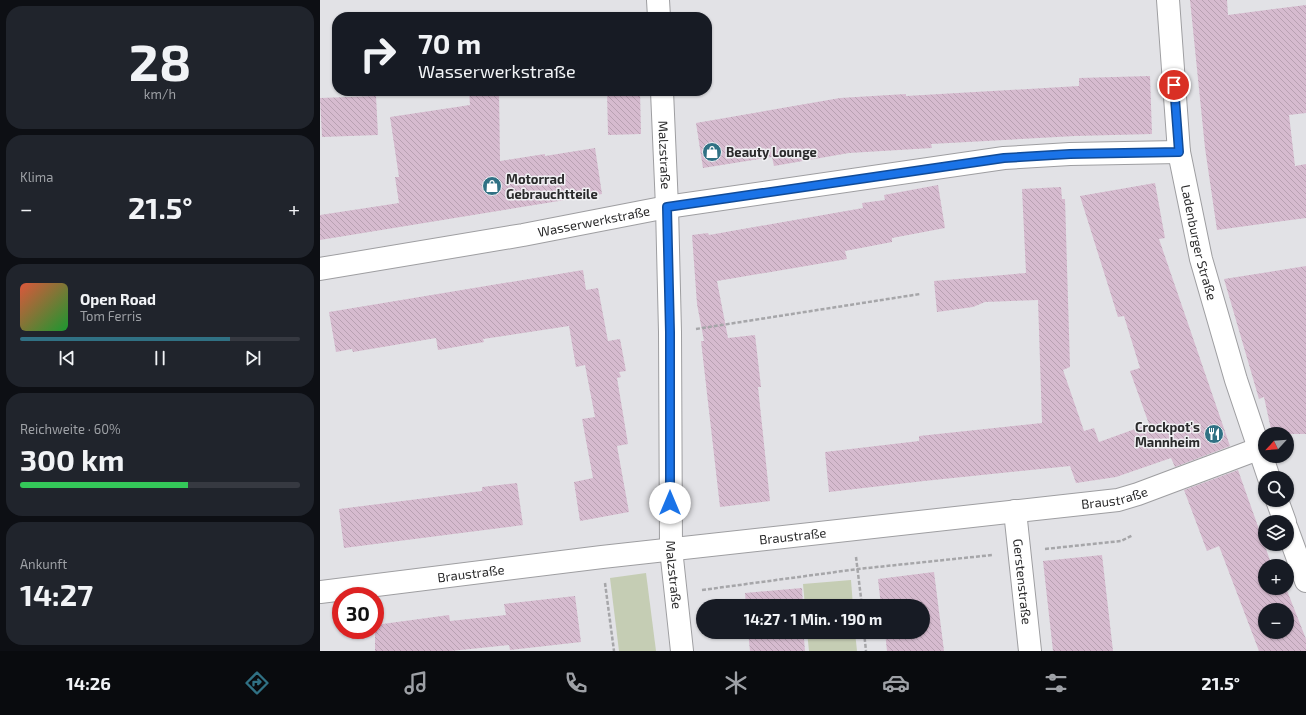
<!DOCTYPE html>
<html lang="de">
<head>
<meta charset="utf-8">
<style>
	body { margin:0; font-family:"Exo 2",sans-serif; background:#20242c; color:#f1f3f6; height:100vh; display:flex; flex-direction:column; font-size:15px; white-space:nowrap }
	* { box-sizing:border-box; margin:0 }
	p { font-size:13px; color:#9ea1a6 }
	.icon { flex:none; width:22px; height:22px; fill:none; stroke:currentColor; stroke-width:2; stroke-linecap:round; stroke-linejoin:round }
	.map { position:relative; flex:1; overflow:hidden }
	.drawer { display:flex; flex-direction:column; gap:6px; padding:6px; background:#0d0f14; width:320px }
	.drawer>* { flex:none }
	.banner { position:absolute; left:12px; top:12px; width:380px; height:84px; border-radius:16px; box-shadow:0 1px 3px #0004; background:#171b24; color:#f1f3f6; overflow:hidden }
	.needle { width:26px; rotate:244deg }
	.tools { position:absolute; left:938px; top:427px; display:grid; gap:8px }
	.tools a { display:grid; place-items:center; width:36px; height:36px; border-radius:50%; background:#171b24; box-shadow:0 1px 3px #0004; font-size:20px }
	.speed { position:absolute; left:12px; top:587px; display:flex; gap:8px; font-size:20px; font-weight:700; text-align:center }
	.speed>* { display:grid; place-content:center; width:52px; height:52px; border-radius:50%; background:#171b24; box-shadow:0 1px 3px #0004; line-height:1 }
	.speed .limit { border:6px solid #d22; background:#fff; color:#111 }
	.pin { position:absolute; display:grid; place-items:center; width:34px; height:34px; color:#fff; margin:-17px; border:2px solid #fff; border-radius:50%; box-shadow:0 1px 4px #0007 }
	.me { position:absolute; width:44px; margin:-22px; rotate:0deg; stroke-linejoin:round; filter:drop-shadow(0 0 3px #0008) }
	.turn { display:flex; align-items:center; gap:14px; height:84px; padding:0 20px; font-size:18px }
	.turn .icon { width:52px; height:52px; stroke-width:2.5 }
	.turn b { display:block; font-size:28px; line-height:34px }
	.big { font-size:30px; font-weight:700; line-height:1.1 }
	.drawer .card { flex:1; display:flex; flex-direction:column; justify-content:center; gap:6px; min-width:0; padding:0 14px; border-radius:16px; background:#20242c }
	.drawer .dial { align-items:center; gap:0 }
	.dial b { font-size:52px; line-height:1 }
	.song { display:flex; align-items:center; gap:12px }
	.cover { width:48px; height:48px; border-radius:6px; background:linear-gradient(135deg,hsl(10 70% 55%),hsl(130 70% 35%)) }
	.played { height:4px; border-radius:2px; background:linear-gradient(90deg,#307184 75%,#363941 75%) }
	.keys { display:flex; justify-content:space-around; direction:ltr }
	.heat { display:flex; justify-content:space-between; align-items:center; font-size:22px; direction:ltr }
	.charge { height:6px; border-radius:3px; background:linear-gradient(90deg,#34c759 60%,#363941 0) }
	.trip { position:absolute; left:376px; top:599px; width:234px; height:40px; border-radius:20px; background:#171b24; box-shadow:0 1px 3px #0004; font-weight:700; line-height:40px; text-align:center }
	.tab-bar { display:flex; height:64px; justify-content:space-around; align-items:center; background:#090b0e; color:#9ea1a6 }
	.tab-bar .icon { width:28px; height:28px }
	.tab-bar .selected { color:#307184 }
	.tab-bar b { font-size:18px; color:#f1f3f6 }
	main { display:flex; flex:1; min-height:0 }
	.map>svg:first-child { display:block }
	.green { fill:#c5cdb4 }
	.building { fill:url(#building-back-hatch); fill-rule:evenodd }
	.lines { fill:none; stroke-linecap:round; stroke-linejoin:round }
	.street-casing { stroke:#9e9ea1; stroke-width:24 }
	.path { stroke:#a6a6a9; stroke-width:2.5; stroke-dasharray:4 2; stroke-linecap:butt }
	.street { stroke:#fff; stroke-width:22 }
	.route-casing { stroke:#114b97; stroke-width:10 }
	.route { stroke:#1a73e8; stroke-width:7 }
	.labels { text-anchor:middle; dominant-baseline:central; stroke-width:3; stroke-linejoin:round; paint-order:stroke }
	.poi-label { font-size:13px; font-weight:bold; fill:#2a2a2b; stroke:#f0f0f3; text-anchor:start }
	.street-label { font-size:13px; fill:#2a2a2b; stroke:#f0f0f3 }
</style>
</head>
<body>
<main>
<section class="drawer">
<div class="card dial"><b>28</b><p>km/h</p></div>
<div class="card"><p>Klima</p>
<div class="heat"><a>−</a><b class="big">21.5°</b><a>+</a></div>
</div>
<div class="card">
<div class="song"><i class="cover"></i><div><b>Open Road</b><p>Tom Ferris</p></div></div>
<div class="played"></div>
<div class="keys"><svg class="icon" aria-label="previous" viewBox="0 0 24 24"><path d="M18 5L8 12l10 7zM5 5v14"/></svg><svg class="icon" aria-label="pause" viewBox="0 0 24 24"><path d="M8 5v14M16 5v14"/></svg><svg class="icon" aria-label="next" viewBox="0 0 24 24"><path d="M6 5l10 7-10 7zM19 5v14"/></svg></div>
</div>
<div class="card"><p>Reichweite · 60%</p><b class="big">300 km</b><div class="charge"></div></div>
<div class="card"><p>Ankunft</p><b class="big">14:27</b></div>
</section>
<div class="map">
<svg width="986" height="651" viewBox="0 0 986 651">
	<defs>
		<pattern id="building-back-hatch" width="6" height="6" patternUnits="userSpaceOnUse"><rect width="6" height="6" fill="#d6bbcf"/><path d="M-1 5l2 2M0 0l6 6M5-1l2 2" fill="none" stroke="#b8a1b2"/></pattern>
	</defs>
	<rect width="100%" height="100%" fill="#e2e2e6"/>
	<g class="green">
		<polygon points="326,573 336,651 299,651 290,578"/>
		<polygon points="531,580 533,606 485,606 483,584"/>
		<polygon points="487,632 535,632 537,651 489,651"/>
	</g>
	<g class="building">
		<polygon points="870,0 907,0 908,15 986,5 986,113 969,115 975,166 986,164 986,218 897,230 885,148"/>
		<polygon points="830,76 832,134 755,136 611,144 612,148 529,153 454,166 452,157 383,168 376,123 520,98 586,94 586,96 759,86 759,78"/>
		<polygon points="149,91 179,91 180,161 225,154 225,156 275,148 282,194 0,240 0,215 79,203 75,177 79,177 70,117 150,105"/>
		<polygon points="287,91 320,91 321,134 288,135"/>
		<polygon points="56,96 58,135 2,137 0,98"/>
		<polygon points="835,183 845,238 839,239 910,446 855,467 851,458 796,477 756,483 750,466 604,481 509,492 505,452 599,441 599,436 722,423 718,300 665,302 653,307 617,312 614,281 706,273 702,189 741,187 742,199 745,199 750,367 743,370 764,431 774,428 779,442 829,424 810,371 820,368 804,316 798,317 760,196"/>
		<polygon points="618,185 625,228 572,238 572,242 525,251 527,259 397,281 408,338 435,335 441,387 438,387 450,501 400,507 381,341 384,341 377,304 372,235 388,233 389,235 543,208 542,203 565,200 564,195"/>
		<polygon points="986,266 986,434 952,434 944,397 939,399 904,279"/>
		<polygon points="263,270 266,290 278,288 288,341 300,339 306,371 299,372 301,377 297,378 308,444 297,446 309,512 260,521 254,482 273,478 262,419 275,417 265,365 256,367 249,326 163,339 164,342 118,350 116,338 33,352 32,349 16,352 9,312"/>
		<path d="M918 470 952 566H945V588H966L986 639V651H939L899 546 887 551 864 490ZM945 610H967V632H945Z"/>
		<polygon points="197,483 203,525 24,548 19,509 162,491 162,487"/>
		<polygon points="782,555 793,651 733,651 723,561"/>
		<polygon points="614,572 624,651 567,651 565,632 603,632 603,606 561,606 558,579"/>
		<polygon points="482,588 483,606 426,606 425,593"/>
		<polygon points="255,596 261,642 190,650 189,645 131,651 55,651 55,625 129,615 130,621 186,615 184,604"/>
		<polygon points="428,632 486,632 486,639 484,639 485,651 430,651"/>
	</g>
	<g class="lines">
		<g class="street-casing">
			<g id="street">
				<polyline points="338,0 339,17"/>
				<path id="s1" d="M848 0 859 152 881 259 916 380 949 478"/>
				<path id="s2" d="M342 91 347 207 350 332 351 549 362 651"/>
				<path id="s3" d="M0 269 203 235 347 207 684 158 750 154 859 152"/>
				<polyline points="957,500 965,522"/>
				<path id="s4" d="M695 511 710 651"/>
				<polyline points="967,529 986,581"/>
				<path id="s5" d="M0 592 282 557 798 500 818 494 938 449"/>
			</g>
		</g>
		<g class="path">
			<polyline points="376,329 600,294"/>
			<polyline points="725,549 801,541 813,535"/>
			<polyline points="536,557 542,606"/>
			<polyline points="285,583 294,651"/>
			<polyline points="382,590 538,569 672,555"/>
			<polyline points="544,632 546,651"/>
		</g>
		<use href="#street" class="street"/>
	</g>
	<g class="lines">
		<g class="route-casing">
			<polyline id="route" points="350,503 350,332 347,207 684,158 750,154 859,152 854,85"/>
		</g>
		<use href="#route" class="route"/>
	</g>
	<defs>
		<g id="shop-disc" transform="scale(1)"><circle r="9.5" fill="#307184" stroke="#f0f0f3"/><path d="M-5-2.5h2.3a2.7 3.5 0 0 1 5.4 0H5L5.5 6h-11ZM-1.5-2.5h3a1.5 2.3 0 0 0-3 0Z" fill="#fff"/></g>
		<g id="restaurant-disc" transform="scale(1)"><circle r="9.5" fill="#307184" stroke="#f0f0f3"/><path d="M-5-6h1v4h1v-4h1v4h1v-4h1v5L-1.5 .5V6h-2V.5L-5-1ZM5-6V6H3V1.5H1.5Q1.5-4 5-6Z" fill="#fff"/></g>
	</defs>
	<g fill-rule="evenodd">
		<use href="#shop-disc" x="392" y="152"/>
		<use href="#shop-disc" x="172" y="186"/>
		<use href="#restaurant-disc" x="894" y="434"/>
	</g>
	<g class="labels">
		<g class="poi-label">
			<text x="406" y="152">Beauty Lounge</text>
			<text x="186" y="179">Motorrad<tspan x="186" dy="15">Gebrauchtteile</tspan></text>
			<text x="880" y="427" text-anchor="end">Crockpot's<tspan x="880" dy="15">Mannheim</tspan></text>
		</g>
		<g class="street-label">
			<text stroke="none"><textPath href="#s2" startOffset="64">Malzstraße</textPath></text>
			<text stroke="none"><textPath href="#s3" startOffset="278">Wasserwerkstraße</textPath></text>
			<text stroke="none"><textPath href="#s1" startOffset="245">Ladenburger Straße</textPath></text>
			<text stroke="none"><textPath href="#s5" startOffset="800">Braustraße</textPath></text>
			<text stroke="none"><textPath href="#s5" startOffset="476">Braustraße</textPath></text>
			<text stroke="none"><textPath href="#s5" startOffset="152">Braustraße</textPath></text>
			<text stroke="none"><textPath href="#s2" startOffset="484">Malzstraße</textPath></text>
			<text stroke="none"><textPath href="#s4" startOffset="71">Gerstenstraße</textPath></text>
		</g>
	</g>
</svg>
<div class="tools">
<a><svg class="needle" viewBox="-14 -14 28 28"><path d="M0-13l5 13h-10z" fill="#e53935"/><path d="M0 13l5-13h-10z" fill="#9ea1a6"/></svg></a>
<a><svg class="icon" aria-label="search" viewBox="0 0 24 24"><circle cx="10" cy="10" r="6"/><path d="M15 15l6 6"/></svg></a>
<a><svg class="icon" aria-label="layers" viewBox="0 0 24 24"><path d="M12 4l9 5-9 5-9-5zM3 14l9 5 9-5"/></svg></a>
<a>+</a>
<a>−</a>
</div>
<div class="speed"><div class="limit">30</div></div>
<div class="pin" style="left:854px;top:85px;background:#d93025"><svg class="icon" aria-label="arrive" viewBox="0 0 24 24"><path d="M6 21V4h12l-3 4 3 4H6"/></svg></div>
<svg class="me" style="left:350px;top:503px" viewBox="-20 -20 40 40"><circle r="19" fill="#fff"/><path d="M0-13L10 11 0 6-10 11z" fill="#1a73e8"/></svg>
<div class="trip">14:27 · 1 Min. · 190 m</div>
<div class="banner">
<div class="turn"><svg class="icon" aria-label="right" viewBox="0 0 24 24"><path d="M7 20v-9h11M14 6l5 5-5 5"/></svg><div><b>70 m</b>Wasserwerkstraße</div></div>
</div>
</div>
</main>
<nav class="tab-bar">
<b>14:26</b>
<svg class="icon selected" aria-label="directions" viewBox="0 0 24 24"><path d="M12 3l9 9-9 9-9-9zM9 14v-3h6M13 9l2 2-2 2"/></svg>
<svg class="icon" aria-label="music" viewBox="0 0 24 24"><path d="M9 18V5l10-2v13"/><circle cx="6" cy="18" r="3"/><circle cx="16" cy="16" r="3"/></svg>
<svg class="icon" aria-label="phone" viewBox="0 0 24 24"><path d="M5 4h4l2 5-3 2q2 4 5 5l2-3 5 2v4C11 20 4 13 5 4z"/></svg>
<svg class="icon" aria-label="climate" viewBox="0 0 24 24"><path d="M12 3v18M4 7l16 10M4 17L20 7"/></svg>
<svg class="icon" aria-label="car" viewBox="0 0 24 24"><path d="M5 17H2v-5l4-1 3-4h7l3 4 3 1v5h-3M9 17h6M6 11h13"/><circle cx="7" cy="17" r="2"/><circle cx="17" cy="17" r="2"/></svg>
<svg class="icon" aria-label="filters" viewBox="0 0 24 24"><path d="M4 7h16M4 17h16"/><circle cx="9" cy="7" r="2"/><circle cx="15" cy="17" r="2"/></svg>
<b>21.5°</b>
</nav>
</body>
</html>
